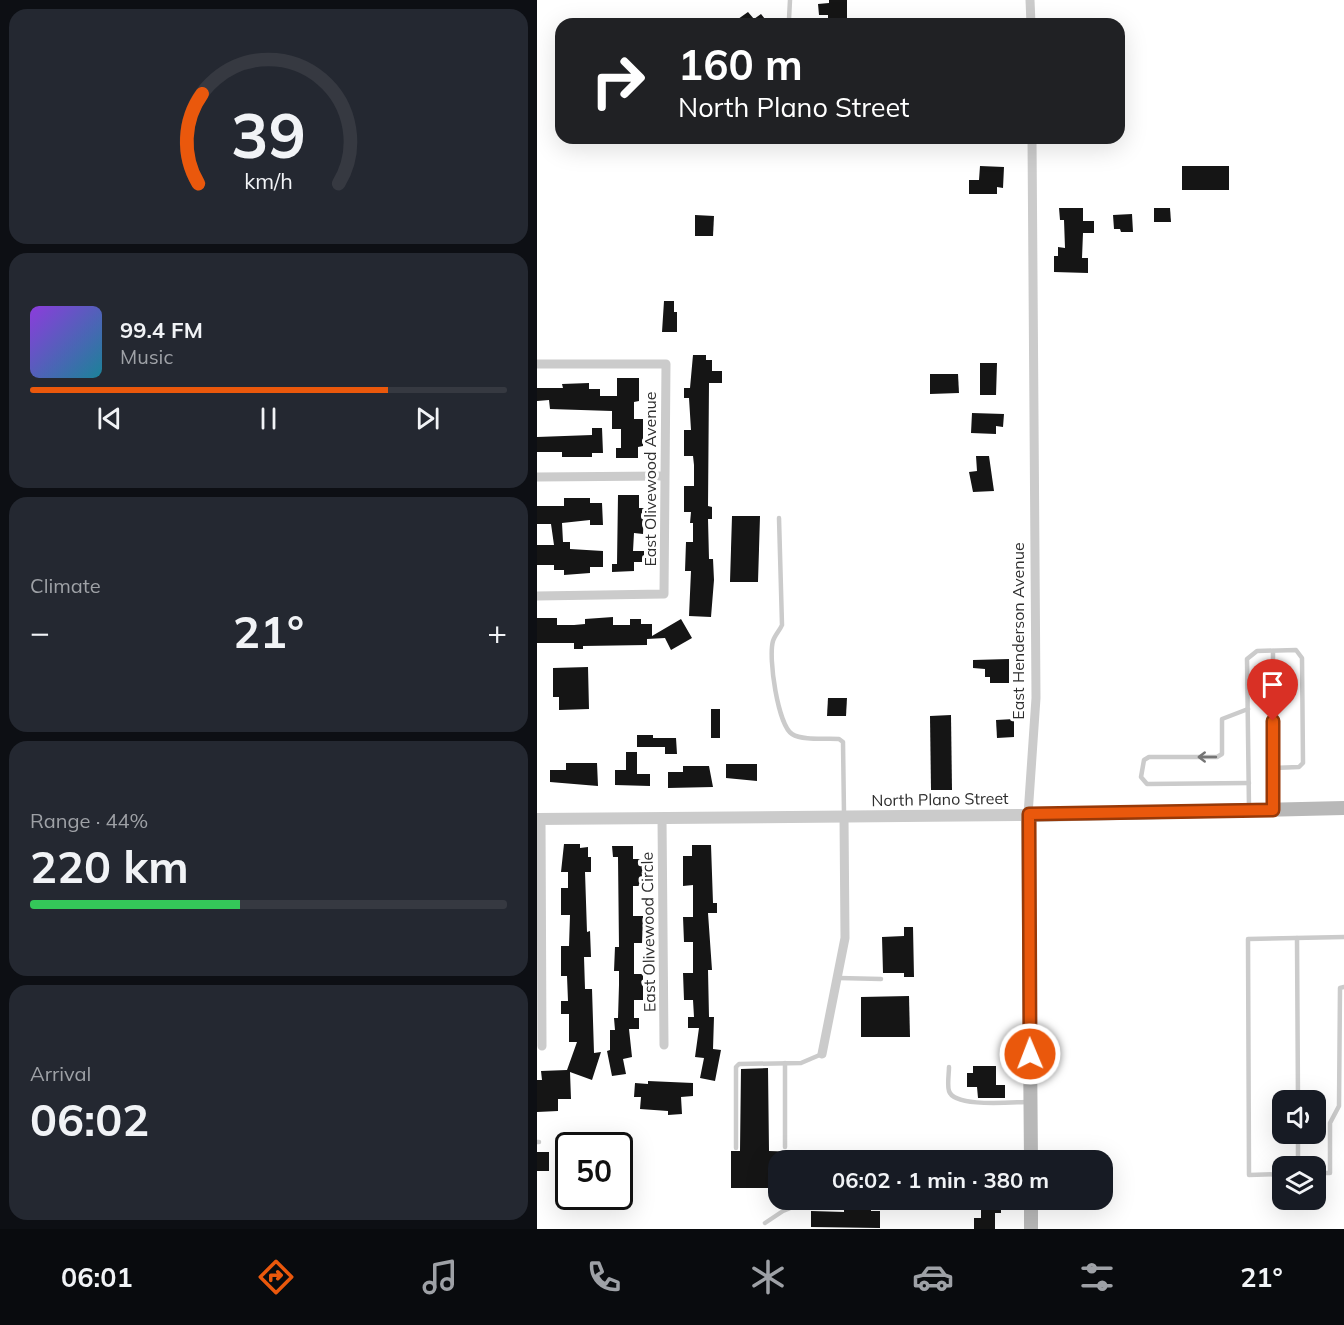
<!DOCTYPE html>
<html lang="en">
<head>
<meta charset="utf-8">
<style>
	body { margin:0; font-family:Mulish,sans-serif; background:#242831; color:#f1f3f6; height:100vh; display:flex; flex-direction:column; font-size:22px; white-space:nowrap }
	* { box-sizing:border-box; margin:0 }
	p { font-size:20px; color:#9ea1a6 }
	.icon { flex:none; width:33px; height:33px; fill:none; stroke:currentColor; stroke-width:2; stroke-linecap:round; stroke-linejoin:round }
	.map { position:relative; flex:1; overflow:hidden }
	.details { display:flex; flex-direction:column; gap:9px; padding:9px; background:#0d0f14; width:537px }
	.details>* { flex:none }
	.banner { position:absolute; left:18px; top:18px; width:570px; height:126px; border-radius:18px; box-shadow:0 6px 24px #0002; background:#202124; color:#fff; overflow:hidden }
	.tools { position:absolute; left:735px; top:1090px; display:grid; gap:12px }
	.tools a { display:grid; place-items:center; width:54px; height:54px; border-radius:12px; background:#171b24; box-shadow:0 6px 24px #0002; font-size:30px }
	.speed { position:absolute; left:18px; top:1132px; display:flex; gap:12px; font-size:30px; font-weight:700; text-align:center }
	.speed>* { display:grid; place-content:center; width:78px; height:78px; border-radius:50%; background:#171b24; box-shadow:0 6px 24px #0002; line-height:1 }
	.speed .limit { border:3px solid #111; border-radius:9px; background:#fff; color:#111 }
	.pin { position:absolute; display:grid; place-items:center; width:51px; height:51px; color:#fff; margin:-62px -26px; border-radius:50% 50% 50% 0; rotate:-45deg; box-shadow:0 0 6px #0007 }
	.pin .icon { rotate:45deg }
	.me { position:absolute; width:66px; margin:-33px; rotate:359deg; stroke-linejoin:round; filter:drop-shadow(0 0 4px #0008) }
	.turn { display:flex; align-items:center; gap:21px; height:126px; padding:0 24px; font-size:27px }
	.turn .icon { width:78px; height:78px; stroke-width:2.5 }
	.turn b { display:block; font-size:42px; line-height:51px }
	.big { font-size:45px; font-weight:700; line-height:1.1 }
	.details .card { flex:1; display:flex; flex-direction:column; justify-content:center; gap:9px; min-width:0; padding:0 21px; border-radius:18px; background:#242831 }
	.details .dial { align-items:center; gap:0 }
	.dial svg { height:156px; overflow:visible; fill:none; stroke:#363941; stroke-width:7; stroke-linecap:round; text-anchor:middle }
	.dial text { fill:#f1f3f6; stroke:none }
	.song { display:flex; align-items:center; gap:18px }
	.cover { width:72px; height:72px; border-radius:9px; background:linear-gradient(135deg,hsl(270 70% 55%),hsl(190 70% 35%)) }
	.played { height:6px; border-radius:3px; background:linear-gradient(90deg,#ea580c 75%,#363941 75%) }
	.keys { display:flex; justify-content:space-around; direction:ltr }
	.heat { display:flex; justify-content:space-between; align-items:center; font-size:33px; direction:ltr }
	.charge { height:9px; border-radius:4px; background:linear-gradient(90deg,#34c759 44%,#363941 0) }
	.trip { position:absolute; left:231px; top:1150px; width:345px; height:60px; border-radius:18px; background:#171b24; box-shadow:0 6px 24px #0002; font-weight:700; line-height:60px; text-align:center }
	.tab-bar { display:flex; height:96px; justify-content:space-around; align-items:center; background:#090b0e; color:#9ea1a6 }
	.tab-bar .icon { width:42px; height:42px }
	.tab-bar .on { color:#ea580c }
	.tab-bar b { font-size:27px; color:#f1f3f6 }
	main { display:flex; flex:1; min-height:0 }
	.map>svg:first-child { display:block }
	.building { fill:#151515 }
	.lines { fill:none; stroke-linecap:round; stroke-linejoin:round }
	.service { stroke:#cbcbcb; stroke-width:4.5 }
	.minor { stroke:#cbcbcb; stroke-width:9 }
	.tertiary { stroke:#cbcbcb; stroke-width:12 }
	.secondary { stroke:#b8b8b8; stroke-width:14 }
	.oneway { stroke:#757575 }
	.route-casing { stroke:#983908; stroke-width:15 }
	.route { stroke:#ea580c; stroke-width:10 }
	.labels { text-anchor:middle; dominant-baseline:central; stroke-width:6; stroke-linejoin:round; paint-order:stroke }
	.street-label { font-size:16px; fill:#2e2e2e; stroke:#fff }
</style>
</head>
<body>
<main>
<section class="details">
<div class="card dial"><svg viewBox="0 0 100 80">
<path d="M14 69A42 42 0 1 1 86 69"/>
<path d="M14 69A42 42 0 0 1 16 23" stroke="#ea580c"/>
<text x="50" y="56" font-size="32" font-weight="700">39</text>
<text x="50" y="72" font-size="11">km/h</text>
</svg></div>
<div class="card">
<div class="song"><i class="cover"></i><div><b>99.4 FM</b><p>Music</p></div></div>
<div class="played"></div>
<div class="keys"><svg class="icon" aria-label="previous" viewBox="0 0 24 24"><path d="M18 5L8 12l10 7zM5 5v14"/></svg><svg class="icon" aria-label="pause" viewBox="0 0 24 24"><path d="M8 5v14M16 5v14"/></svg><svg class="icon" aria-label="next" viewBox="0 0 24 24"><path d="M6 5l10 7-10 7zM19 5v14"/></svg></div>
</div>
<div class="card"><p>Climate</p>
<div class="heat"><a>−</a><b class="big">21°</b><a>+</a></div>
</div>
<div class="card"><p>Range · 44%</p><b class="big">220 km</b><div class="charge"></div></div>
<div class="card"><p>Arrival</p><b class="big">06:02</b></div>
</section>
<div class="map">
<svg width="807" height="1229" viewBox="0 0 807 1229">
	<rect width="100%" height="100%" fill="#fff"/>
	<g class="building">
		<polygon points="292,0 310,0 310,24 291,24 291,15 282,15 281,4 292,3"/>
		<polygon points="211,12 217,19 224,14 232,24 194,24"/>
		<polygon points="443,166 467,167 466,188 460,187 460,194 432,194 432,180 442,180"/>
		<rect x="645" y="166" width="47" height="24"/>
		<polygon points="522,208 546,208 546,221 557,221 557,233 546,233 545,258 551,258 551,273 517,272 517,256 521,256 521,247 528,248 527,220 523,220"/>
		<polygon points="617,208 633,208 634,222 617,222"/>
		<polygon points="595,214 596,232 584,232 583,229 577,229 576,215"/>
		<polygon points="158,215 177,216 176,236 158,236"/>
		<polygon points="127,301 137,301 137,312 140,312 140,332 125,332"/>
		<polygon points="156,355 169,355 169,360 175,360 175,371 185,371 185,383 172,383 171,506 175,507 175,519 171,519 172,559 176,559 177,580 174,617 152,616 154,571 148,571 149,542 156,542 156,523 153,523 154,512 147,512 147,486 157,486 157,465 156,456 147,456 147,430 154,430 152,398 147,398 147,388 153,388"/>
		<polygon points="443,363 460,363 459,395 443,395"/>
		<polygon points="393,374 421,374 422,393 393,394"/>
		<polygon points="80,378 102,378 102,401 97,402 97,419 106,419 106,446 101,447 101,458 79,458 79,448 84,448 84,429 75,429 75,411 13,409 12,400 0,401 0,388 26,388 25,384 52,383 52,389 63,389 63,396 80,396"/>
		<polygon points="435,413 467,414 466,427 459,426 459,434 434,433"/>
		<polygon points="55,428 65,428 66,453 55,453 55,457 25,457 25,452 0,452 0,437 55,435"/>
		<polygon points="439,456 452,456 457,491 436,492 432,472 440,471"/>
		<polygon points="81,495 102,495 102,508 107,508 106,534 97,533 96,551 107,551 107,562 97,562 97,571 75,572 75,564 80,564"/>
		<polygon points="27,498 53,498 53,503 65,503 66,525 53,525 53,520 25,523 26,542 33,542 33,549 66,551 66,567 53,567 53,573 27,575 27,570 17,570 17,565 0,565 0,545 17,545 14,524 0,524 0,506 27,506"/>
		<polygon points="195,516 223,516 221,582 193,582"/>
		<polygon points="76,617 76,625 93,625 93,619 104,619 104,624 115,624 115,636 144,619 155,638 134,650 128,638 110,639 110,645 46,646 46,649 37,649 37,643 0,643 0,618 20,618 20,625 37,625 48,624 48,619"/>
		<polygon points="472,659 472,683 453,683 453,677 448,677 448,669 436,668 436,660"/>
		<polygon points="51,667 52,709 22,710 22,697 16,697 16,668"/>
		<polygon points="291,698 310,698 309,716 290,716"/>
		<rect x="174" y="709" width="9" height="29"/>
		<polygon points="414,715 415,790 394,790 393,716"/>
		<polygon points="477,719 477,737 460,738 459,720"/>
		<polygon points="100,735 116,735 116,738 139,738 140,754 128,754 128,747 100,747"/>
		<polygon points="89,752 100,752 100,774 113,774 113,786 78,785 78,770 89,770"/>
		<polygon points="29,763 60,763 61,786 13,782 13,770 29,770"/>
		<polygon points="189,764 220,764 220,781 189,778"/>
		<polygon points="146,766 172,766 176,787 131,788 131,772 146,772"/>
		<polygon points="27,844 43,844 43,848 51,847 51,857 54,857 54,872 48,872 50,932 53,931 54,957 47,957 48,989 55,989 57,1053 64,1052 55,1080 33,1072 34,1099 21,1099 21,1111 0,1112 0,1080 5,1080 4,1071 30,1070 40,1042 32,1042 32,1014 24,1014 24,1001 31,1001 30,976 24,976 24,946 32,946 33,915 24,915 24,888 31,888 31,872 24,872"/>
		<polygon points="155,845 174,845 176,903 180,903 180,913 171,913 175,970 171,970 172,1017 177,1017 176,1049 184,1050 178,1081 163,1078 167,1058 158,1057 162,1028 151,1028 151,1017 157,1017 156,1000 147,1000 146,973 156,973 156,942 147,942 146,917 156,917 156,885 146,886 146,856 155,856"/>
		<polygon points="75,846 96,846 96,859 106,859 106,886 96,886 96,916 106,916 105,943 97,943 97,974 106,974 106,1000 97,1000 97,1018 102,1018 102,1029 92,1029 95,1057 86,1059 89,1074 75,1076 70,1051 73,1050 73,1030 78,1030 77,1018 81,1018 82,985 82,971 77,971 78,947 82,947 81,857 76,857"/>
		<polygon points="367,927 376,927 377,977 367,977 367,973 346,973 345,937 367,936"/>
		<polygon points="372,996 373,1037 324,1037 324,997"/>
		<polygon points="436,1066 459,1066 459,1085 468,1085 468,1098 441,1098 440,1087 430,1087 430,1073 436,1073"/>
		<polygon points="231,1068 232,1151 264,1152 264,1161 242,1161 242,1188 194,1188 194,1151 203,1151 204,1069"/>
		<polygon points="111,1081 156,1083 156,1096 144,1097 145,1114 131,1115 131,1111 103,1109 104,1097 97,1097 98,1083 111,1084"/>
		<rect x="0" y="1152" width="12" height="19"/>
		<polygon points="444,1200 464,1200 464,1213 458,1213 458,1229 437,1229 437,1218 444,1218"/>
		<polygon points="307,1207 334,1207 334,1211 343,1211 343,1228 274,1227 274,1211 307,1212"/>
	</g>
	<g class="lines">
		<g class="service">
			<polyline points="253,0 252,19 258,24"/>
			<path d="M242 518 245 625C243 630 238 635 236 641 231 658 241 725 255 734 266 741 289 738 302 739L306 742 307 814"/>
			<polyline points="736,651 736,768"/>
			<polyline points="711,709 685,719 685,754 680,757 612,757 607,760 604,777 610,784 712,783"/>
			<polyline points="712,808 710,659 720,651 759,650 765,658 766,763 762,767 736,768 736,807"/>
			<polyline points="760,938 761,1101"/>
			<polyline points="302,978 344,979"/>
			<polyline points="248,1063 248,1147"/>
			<path d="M412 1067C412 1074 410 1085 412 1091 417 1108 476 1102 491 1102"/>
			<polyline points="761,1134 761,1167"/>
			<polyline points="0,1142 2,1142"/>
			<polyline points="199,1148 199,1067 202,1064 264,1063 285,1054"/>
			<polyline points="778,1173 793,1173 793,1123 802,1106 803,988 807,987"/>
			<polyline points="746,1174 712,1175 711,939 807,937"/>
			<polyline points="228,1223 246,1211 273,1200"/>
		</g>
		<g class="minor">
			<polyline points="493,0 494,24"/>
			<polyline points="0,364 129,364 127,594 0,596"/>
			<polyline points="0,477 127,476"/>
			<polyline points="491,815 499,698 495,138"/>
			<polyline points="125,818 127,1045"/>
			<polyline points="4,819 5,1046"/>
			<polyline points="285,1054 308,938 307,817"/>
		</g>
		<polyline class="tertiary" points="0,819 491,815"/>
		<g class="secondary">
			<polyline points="494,1161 491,815 807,808"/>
			<polyline points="494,1200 494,1229"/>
		</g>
	</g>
	<defs><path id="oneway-shaft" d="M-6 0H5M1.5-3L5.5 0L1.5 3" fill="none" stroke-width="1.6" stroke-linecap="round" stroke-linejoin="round" transform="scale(1.5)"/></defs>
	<use class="oneway" href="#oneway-shaft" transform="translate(670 757) rotate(180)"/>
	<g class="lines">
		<g class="route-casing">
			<polyline id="route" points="493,1054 492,814 736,810 736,721"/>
		</g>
		<use href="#route" class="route"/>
	</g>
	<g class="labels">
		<g class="street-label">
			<text transform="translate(113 479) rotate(-90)">East Olivewood Avenue</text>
			<text transform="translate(481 631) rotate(-90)">East Henderson Avenue</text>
			<text transform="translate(403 799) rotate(-1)">North Plano Street</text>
			<text transform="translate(111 932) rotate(-91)">East Olivewood Circle</text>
		</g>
	</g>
</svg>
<div class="tools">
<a><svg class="icon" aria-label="sound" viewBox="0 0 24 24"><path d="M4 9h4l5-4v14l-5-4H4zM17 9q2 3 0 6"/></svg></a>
<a><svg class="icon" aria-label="layers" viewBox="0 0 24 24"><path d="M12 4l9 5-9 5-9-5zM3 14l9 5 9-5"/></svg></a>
</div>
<div class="speed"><div class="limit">50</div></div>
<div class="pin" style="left:736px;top:721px;background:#d93025"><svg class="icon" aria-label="arrive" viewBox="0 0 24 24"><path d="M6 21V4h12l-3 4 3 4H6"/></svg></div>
<svg class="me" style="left:493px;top:1054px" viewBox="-20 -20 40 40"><circle r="17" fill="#ea580c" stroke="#fff" stroke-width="3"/><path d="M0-11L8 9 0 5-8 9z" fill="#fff"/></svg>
<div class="trip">06:02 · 1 min · 380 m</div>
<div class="banner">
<div class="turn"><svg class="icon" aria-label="right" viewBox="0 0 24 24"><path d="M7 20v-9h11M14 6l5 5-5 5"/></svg><div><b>160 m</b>North Plano Street</div></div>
</div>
</div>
</main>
<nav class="tab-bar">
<b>06:01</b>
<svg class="icon on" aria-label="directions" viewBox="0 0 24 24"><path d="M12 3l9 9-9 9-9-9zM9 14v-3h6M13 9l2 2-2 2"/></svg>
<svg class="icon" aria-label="music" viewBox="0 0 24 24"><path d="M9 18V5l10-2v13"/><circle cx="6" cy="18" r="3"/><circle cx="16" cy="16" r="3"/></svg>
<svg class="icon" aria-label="phone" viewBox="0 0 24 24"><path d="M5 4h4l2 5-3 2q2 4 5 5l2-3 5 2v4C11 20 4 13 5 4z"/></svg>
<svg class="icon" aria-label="climate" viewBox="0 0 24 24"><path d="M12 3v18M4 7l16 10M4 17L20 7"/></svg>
<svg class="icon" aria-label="car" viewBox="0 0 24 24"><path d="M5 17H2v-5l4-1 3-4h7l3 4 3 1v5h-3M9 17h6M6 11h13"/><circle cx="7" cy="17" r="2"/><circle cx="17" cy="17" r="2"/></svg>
<svg class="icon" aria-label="filters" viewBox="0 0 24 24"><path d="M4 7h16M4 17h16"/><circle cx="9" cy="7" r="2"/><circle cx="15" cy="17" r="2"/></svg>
<b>21°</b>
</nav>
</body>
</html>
